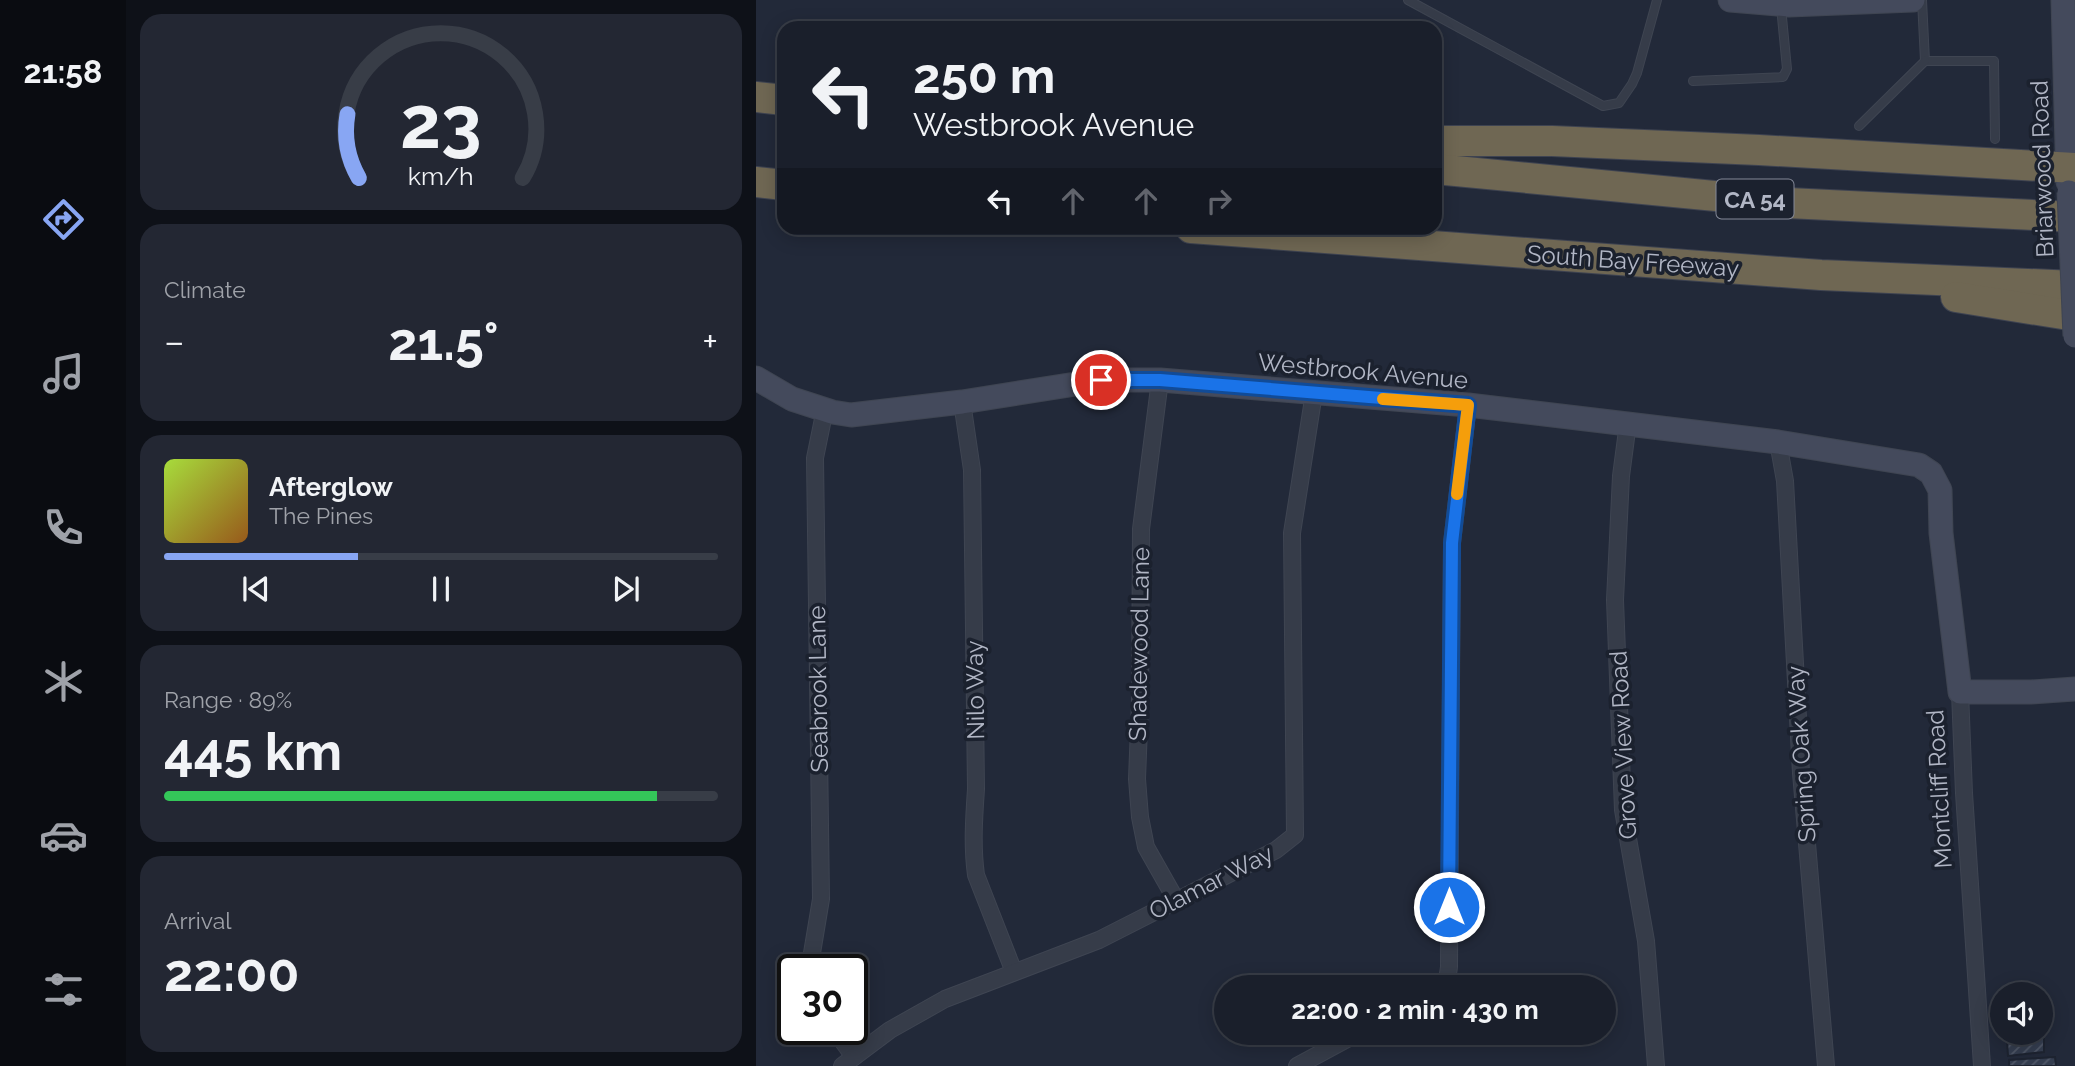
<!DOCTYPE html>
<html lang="en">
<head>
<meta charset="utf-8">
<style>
	body { margin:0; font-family:Raleway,sans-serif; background:#232733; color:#f1f3f6; height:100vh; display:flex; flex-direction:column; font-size:26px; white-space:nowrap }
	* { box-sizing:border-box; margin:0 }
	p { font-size:23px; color:#9fa2a9 }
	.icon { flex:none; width:38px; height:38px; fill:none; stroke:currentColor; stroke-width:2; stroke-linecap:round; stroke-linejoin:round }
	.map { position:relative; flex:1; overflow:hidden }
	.drawer { display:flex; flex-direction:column; gap:14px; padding:14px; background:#0e1118; width:630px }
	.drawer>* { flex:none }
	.banner { position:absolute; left:21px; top:21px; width:665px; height:214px; border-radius:21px; box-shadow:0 4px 18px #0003,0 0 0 2px #383d47; background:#1a1f2b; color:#f1f3f6; overflow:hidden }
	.controls { position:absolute; left:1234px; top:982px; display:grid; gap:14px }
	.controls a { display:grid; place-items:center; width:63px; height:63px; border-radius:50%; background:#1a1f2b; box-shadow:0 4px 18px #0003,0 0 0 2px #383d47; font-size:35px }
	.speed { position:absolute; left:21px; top:954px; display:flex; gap:14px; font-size:35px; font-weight:700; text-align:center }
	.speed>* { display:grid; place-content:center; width:91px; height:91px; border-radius:50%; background:#1a1f2b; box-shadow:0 4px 18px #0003,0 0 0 2px #383d47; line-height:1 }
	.speed .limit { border:4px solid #111; border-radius:10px; background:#fff; color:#111 }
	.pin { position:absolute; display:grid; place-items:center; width:60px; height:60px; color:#fff; margin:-30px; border:4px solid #fff; border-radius:50%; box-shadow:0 2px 7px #0007 }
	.me { position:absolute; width:77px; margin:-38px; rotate:0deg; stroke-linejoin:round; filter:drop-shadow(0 0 5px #0008) }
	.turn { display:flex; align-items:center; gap:24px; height:147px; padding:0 21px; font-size:32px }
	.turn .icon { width:91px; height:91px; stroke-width:2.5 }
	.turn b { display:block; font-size:49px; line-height:60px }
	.lanes { display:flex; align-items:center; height:66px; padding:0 21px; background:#0003; justify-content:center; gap:35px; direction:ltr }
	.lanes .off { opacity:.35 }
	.big { font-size:52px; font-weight:700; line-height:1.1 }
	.drawer .widget { flex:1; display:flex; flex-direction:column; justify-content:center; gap:10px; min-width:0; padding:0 24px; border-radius:21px; background:#232733 }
	.drawer .dial { align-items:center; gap:0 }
	.dial svg { height:182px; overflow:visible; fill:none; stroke:#383d47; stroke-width:7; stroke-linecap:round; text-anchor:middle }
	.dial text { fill:#f1f3f6; stroke:none }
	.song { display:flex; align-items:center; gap:21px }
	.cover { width:84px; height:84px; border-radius:10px; background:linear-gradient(135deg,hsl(80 70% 55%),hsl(30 70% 35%)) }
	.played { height:7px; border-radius:4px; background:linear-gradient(90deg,#88a6f3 35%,#383d47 35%) }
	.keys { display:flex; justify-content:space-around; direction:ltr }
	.heat { display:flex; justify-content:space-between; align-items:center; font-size:38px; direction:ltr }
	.charge { height:10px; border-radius:5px; background:linear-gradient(90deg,#34c759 89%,#383d47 0) }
	.trip { position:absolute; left:458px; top:975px; width:402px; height:70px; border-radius:35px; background:#1a1f2b; box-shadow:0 4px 18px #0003,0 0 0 2px #383d47; font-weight:700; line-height:70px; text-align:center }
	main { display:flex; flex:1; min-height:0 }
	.tab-bar { display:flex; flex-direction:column; width:126px; justify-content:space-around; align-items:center; background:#0a0c11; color:#9fa2a9 }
	.tab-bar .icon { width:49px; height:49px }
	.tab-bar .active { color:#88a6f3 }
	.tab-bar b { font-size:32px; color:#f1f3f6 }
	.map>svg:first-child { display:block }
	.building { fill:url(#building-hatch); stroke:#1d2330; stroke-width:2 }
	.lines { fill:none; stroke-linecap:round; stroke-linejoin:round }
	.lane-casing { stroke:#3f4552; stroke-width:10 }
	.street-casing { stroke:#3f4552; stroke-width:18 }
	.secondary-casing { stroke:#3f4552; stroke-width:25 }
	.highway-casing { stroke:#3e4351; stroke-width:32 }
	.lane { stroke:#363c49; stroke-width:8 }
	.street { stroke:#363c49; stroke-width:16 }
	.secondary { stroke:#444a5c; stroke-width:23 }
	.highway { stroke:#6f6753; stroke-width:30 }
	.secondary-bridge-casing { stroke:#3f4552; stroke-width:25; stroke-linecap:butt }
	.secondary-bridge { stroke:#444a5c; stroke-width:23 }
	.route-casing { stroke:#114b97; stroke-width:18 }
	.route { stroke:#1a73e8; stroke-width:12 }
	.slow { stroke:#f59e0b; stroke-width:12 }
	.labels { text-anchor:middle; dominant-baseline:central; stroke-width:7; stroke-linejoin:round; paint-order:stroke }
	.shield { fill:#1b212e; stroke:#848998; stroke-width:2 }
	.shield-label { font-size:23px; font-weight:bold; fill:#b1b6c5 }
	.street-label { font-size:24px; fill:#b1b6c5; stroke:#1b212e }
</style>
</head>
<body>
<main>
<nav class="tab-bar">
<b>21:58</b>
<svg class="icon active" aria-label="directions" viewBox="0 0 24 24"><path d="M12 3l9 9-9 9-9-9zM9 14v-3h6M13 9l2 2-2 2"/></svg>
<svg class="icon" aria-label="music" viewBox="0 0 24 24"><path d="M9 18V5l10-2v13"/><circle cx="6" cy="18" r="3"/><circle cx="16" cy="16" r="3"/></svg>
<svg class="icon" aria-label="phone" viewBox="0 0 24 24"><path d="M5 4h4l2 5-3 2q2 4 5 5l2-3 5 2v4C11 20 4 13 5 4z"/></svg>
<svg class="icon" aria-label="climate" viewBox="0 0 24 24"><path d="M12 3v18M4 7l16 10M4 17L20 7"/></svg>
<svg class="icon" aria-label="car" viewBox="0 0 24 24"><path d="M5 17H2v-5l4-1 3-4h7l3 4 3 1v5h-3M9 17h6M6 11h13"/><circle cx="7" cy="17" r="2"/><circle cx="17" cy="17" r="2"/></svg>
<svg class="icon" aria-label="filters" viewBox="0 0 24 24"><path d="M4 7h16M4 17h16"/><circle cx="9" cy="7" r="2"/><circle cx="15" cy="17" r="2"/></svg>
</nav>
<section class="drawer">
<div class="widget dial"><svg viewBox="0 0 100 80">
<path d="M14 69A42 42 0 1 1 86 69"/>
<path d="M14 69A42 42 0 0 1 9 41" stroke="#88a6f3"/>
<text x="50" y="56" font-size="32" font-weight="700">23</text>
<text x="50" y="72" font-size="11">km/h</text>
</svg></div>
<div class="widget"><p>Climate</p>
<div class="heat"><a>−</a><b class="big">21.5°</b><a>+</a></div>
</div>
<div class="widget">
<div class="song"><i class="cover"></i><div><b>Afterglow</b><p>The Pines</p></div></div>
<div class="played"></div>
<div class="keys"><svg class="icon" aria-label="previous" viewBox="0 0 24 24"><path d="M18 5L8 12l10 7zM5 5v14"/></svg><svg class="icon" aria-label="pause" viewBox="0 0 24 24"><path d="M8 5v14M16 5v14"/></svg><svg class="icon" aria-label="next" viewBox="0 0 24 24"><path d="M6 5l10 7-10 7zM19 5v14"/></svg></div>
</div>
<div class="widget"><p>Range · 89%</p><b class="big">445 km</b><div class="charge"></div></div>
<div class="widget"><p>Arrival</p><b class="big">22:00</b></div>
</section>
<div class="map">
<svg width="1319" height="1066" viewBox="0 0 1319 1066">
	<defs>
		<pattern id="building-hatch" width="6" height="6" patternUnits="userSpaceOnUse" patternTransform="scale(1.75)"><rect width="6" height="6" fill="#343d4f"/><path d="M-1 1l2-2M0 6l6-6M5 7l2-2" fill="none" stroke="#4f5767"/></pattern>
	</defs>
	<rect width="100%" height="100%" fill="#222939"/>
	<g class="building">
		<polygon points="1262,1032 1288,1034 1288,1052 1252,1056 1251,1041 1262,1037"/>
		<polygon points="1299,1057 1300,1066 1253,1066 1253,1060"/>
	</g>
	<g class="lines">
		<g class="lane-casing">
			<g id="lane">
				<polyline points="652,0 847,106 863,103 876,84 881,73 901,0"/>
				<polyline points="1166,0 1169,61 1238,61 1239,139"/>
				<polyline points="937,81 1027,77 1031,69 1025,7"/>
				<polyline points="1103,126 1169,61"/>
			</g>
		</g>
		<g class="street-casing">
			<g id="street">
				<polyline points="404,380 385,529 384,702 381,779 384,817 390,847 420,900"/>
				<path d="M206 402 216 470 220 789C218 818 216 846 220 875L258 972"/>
				<polyline points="872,423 865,476 859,600 867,810 890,941 900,1066"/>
				<polyline points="1022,442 1029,481 1045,773 1070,1066"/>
				<polyline points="1204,692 1208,793 1226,1066"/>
				<polyline points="56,970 55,959 65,899 59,458 69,409"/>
				<polyline points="687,987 691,981 693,967 696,543 712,405"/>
				<polyline points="78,1029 98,1057"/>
				<polyline points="86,1066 134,1030 189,999 343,940 520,850 539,835 536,533 558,393"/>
				<polyline points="541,1066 604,1032"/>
			</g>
		</g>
		<g class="secondary-casing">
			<g id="secondary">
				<polyline points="974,0 1033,5 1157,0"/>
				<polyline points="1307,0 1312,182"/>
				<polyline points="0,378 36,399 76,412 95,415 206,402 345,380 404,380 712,405 1022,442 1163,465 1175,473 1184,490 1185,533 1204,692 1275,692 1319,689"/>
			</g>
		</g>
		<g class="highway-casing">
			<g id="highway">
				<polyline points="0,97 28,100"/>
				<polyline points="679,141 796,141 1003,150 1319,168"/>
				<polyline points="679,169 1032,203 1319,217"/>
				<polyline points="0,182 28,185"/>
				<polyline points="435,228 1065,275 1319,286"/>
				<polyline points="1200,297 1319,316"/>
			</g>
		</g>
		<use href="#lane" class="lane"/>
		<use href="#street" class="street"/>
		<use href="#secondary" class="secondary"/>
		<use href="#highway" class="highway"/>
		<g class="secondary-bridge-casing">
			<polyline id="secondary-bridge" points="1313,192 1319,336"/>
		</g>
		<use href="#secondary-bridge" class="secondary-bridge"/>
	</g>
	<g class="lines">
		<g class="route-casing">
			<polyline id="route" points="345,380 404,380 712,405 696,543 693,907"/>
		</g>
		<use href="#route" class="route"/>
		<polyline class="slow" points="627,399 712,405 701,494"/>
	</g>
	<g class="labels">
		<rect class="shield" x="960.5" y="179.5" width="77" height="39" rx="5"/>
		<g class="shield-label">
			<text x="999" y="199">CA 54</text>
		</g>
		<g class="street-label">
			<text transform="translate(1286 169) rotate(-92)">Briarwood Road</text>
			<text transform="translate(877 261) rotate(4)">South Bay Freeway</text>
			<text transform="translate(607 371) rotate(5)">Westbrook Avenue</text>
			<text transform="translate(383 644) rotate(-89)">Shadewood Lane</text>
			<text transform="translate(62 689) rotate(-91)">Seabrook Lane</text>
			<text transform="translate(219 690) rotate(-91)">Nilo Way</text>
			<text transform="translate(867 745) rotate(-93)">Grove View Road</text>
			<text transform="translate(1045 754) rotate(-94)">Spring Oak Way</text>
			<text transform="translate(1183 789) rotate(-93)">Montcliff Road</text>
			<text transform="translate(455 882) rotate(-27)">Olamar Way</text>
		</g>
	</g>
</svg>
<div class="controls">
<a><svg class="icon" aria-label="sound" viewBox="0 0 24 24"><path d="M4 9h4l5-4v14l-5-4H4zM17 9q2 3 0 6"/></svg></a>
</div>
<div class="speed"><div class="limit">30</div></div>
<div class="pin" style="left:345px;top:380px;background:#d93025"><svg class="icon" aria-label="arrive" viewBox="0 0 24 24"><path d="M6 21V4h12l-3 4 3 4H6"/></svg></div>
<svg class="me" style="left:693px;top:907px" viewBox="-20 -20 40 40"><circle r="17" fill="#1a73e8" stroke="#fff" stroke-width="3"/><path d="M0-11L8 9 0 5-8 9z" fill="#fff"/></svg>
<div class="trip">22:00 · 2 min · 430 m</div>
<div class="banner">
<div class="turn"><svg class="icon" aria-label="left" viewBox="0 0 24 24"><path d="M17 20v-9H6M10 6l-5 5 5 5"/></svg><div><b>250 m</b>Westbrook Avenue</div></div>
<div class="lanes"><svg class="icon" aria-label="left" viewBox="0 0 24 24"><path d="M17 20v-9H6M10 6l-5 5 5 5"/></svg><svg class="icon off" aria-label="ahead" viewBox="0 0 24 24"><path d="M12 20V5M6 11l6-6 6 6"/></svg><svg class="icon off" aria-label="ahead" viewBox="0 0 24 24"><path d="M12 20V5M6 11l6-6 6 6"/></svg><svg class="icon off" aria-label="right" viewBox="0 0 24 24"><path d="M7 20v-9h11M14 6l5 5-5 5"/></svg></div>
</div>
</div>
</main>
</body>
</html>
